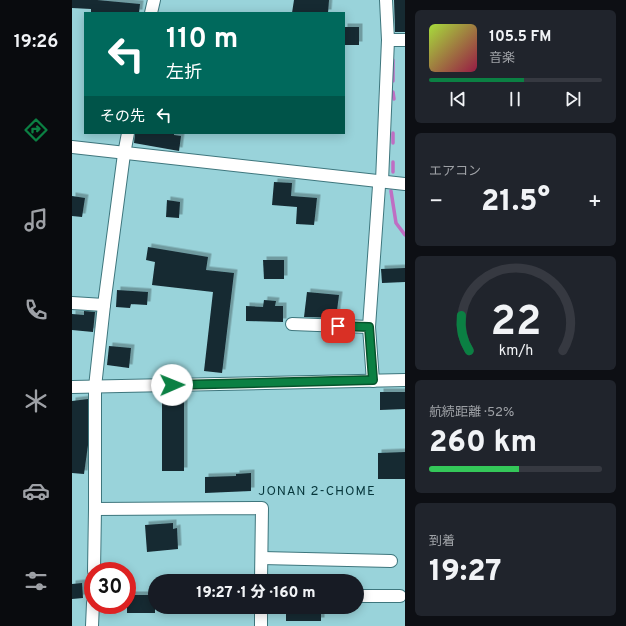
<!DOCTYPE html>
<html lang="ja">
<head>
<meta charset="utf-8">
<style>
	body { margin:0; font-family:Overpass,"Noto Sans JP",sans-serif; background:#20242c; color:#f1f3f6; height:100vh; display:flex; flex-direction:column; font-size:15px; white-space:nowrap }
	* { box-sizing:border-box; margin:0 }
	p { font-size:13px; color:#9ea1a6 }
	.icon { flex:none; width:22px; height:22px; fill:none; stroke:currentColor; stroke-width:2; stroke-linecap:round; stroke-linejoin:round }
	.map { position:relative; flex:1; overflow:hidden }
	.sheet { display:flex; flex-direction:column; gap:10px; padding:10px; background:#0d0f14; width:221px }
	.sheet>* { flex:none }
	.top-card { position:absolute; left:12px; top:12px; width:261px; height:122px; border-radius:0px; box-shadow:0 2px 10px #0003; background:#00695c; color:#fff; overflow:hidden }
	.speed { position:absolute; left:12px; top:562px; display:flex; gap:8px; font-size:20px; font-weight:700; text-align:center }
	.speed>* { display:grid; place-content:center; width:52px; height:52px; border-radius:50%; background:#171b24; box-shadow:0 2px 10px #0003; line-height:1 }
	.speed .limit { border:6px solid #d22; background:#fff; color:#111 }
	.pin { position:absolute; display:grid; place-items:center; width:34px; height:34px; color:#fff; margin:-17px; border-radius:8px; box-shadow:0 2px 6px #0006 }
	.me { position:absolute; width:44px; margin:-22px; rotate:89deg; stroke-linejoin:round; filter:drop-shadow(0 0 3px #0008) }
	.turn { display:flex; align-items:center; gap:14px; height:84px; padding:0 16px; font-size:18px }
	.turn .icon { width:52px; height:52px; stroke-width:2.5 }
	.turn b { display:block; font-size:28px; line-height:34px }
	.then { display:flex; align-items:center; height:38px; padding:0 16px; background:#0003; gap:8px; font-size:15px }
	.big { font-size:30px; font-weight:800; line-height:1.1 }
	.sheet .widget { flex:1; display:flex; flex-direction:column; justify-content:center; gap:6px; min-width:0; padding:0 14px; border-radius:6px; background:#20242c }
	.sheet .dial { align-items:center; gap:0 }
	.dial svg { height:104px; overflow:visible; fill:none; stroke:#363941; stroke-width:7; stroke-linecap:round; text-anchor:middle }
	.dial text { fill:#f1f3f6; stroke:none }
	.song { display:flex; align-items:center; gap:12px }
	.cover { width:48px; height:48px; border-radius:6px; background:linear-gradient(135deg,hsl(80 70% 55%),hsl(340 70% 35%)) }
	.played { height:4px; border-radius:2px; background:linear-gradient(90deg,#0b8043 55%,#363941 55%) }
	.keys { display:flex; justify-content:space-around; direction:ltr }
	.heat { display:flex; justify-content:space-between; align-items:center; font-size:22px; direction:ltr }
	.charge { height:6px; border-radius:3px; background:linear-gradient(90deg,#34c759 52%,#363941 0) }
	.trip { position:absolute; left:76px; top:574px; width:216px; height:40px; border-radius:20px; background:#171b24; box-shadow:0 2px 10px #0003; font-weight:800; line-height:40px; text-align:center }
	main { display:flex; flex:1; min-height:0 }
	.tabs { display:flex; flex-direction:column; width:72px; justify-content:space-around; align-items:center; background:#090b0e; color:#9ea1a6 }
	.tabs .icon { width:28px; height:28px }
	.tabs .active { color:#0b8043 }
	.tabs b { font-size:18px; color:#f1f3f6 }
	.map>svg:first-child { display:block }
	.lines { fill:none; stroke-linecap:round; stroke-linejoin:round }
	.stream { stroke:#bf6ec3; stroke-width:3.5 }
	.building { fill:#152931; filter:url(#shadow) }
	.street-casing { stroke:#3e767d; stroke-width:14 }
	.street { stroke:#fff; stroke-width:12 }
	.route-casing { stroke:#07532c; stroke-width:10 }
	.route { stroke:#0b8043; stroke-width:7 }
	.labels { text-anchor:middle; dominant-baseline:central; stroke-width:4; stroke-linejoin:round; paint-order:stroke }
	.neighbourhood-label { font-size:13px; letter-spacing:1px; fill:#06363b; stroke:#99d3da }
</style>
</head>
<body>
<main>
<nav class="tabs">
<b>19:26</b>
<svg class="icon active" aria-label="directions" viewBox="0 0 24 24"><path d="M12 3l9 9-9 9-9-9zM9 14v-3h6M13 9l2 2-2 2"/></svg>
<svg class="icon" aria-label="music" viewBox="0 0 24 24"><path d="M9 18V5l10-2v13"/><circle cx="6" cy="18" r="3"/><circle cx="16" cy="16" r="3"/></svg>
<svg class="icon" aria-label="phone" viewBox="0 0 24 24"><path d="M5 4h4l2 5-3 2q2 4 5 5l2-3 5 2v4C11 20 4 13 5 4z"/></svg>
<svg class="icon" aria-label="climate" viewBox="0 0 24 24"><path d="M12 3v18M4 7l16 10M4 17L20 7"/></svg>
<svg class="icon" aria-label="car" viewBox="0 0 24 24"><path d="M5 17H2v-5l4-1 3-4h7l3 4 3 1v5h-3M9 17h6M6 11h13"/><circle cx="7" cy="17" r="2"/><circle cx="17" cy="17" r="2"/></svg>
<svg class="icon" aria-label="filters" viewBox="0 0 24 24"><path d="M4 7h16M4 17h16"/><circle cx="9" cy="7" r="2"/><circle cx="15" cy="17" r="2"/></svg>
</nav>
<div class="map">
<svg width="333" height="626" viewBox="0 0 333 626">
	<defs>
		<filter id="shadow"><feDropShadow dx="3.5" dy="-3.5" stdDeviation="0" flood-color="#0004"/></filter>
	</defs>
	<rect width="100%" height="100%" fill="#99d3da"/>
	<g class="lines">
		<g class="stream">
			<polyline points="321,60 321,81"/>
			<polyline points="321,92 322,99"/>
			<polyline points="321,133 321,143"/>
			<polyline points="321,172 321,162"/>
			<polyline points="319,191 324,223 333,235"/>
		</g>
	</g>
	<g class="building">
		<polygon points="0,0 25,0 68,4 67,13 19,13 19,9 0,8"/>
		<polygon points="222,0 257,0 256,13 220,13"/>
		<polygon points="322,0 333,0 333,32 323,32"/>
		<rect x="272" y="27" width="15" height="18"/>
		<polygon points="63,133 102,133 102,135 109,136 107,151 62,143"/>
		<polygon points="202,182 220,183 219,196 245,198 242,225 224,224 225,207 200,205"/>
		<polygon points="0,196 13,198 10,217 0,216"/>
		<polygon points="95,200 108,202 107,218 94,217"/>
		<polygon points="76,247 136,257 134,270 162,273 150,373 132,371 141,292 80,285 83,262 74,260"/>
		<polygon points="191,260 212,260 212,279 192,279"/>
		<polygon points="333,268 333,282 310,283 309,269"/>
		<polygon points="45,290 76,292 75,305 59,304 58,308 44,307"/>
		<polygon points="235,292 267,295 264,318 232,317"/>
		<polygon points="192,300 204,301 203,306 211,306 211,322 174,321 174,306 191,307"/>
		<polygon points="12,311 23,312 21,332 0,330 0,314 12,315"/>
		<polygon points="37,346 59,348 57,368 35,365"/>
		<polygon points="308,392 333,392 333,409 308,410"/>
		<rect x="90" y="398" width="22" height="73"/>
		<polygon points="16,399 16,445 12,474 0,473 0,401"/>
		<polygon points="333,452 333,479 306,479 306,453"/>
		<polygon points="179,473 179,491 133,493 133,477 164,476 164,474"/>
		<polygon points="101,523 101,529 105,528 106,549 75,552 73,525"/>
		<polygon points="10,583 11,598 0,599 0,584"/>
		<rect x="55" y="595" width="28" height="18"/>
		<rect x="214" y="607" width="35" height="14"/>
	</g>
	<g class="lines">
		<g class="street-casing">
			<g id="street">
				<polyline points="79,13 82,0"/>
				<polyline points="316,40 333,40"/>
				<polyline points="0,147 333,184"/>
				<polyline points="0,303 32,305"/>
				<polyline points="220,324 297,327"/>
				<polyline points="301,381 297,327 307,186 310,181 316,40 314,0"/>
				<polyline points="0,387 333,380"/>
				<polyline points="23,509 190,508 189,581"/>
				<polyline points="190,558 319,561"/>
				<polyline points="22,571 23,509 23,387 32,305 52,154 56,133"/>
				<polyline points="285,596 328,596"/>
				<polyline points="20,626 21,603"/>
				<polyline points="189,626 189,607"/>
			</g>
		</g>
		<use href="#street" class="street"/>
	</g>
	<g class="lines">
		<g class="route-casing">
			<polyline id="route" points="100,385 301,380 297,327 266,326"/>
		</g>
		<use href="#route" class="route"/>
	</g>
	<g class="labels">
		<g class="neighbourhood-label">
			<text x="245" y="492">JONAN 2-CHOME</text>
		</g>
	</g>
</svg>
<div class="speed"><div class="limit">30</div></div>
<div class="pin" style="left:266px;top:326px;background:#d93025"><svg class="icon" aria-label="arrive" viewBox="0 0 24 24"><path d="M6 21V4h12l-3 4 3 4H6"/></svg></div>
<svg class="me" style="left:100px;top:385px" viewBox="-20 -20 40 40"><circle r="19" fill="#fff"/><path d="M0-13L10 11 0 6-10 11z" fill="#0b8043"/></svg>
<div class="trip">19:27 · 1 分 · 160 m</div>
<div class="top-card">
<div class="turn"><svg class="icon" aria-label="left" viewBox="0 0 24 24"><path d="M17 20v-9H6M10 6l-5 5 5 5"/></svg><div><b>110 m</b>左折</div></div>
<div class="then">その先<svg class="icon" aria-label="left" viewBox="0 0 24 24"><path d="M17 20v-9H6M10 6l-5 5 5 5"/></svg></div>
</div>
</div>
<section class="sheet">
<div class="widget">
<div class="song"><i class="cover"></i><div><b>105.5 FM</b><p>音楽</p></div></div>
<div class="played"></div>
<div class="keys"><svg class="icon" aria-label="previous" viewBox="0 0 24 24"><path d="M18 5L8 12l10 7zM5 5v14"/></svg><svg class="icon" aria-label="pause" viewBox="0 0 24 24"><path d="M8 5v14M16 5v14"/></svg><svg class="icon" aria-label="next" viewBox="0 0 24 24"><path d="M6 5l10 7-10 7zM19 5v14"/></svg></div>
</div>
<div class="widget"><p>エアコン</p>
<div class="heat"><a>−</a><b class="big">21.5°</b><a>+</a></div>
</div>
<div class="widget dial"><svg viewBox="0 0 100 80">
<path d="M14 69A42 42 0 1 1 86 69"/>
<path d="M14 69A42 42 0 0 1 8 42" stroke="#0b8043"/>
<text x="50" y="56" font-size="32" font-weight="700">22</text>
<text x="50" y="72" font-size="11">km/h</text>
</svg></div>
<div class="widget"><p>航続距離 · 52%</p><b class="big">260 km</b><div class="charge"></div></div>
<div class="widget"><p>到着</p><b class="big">19:27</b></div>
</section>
</main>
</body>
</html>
